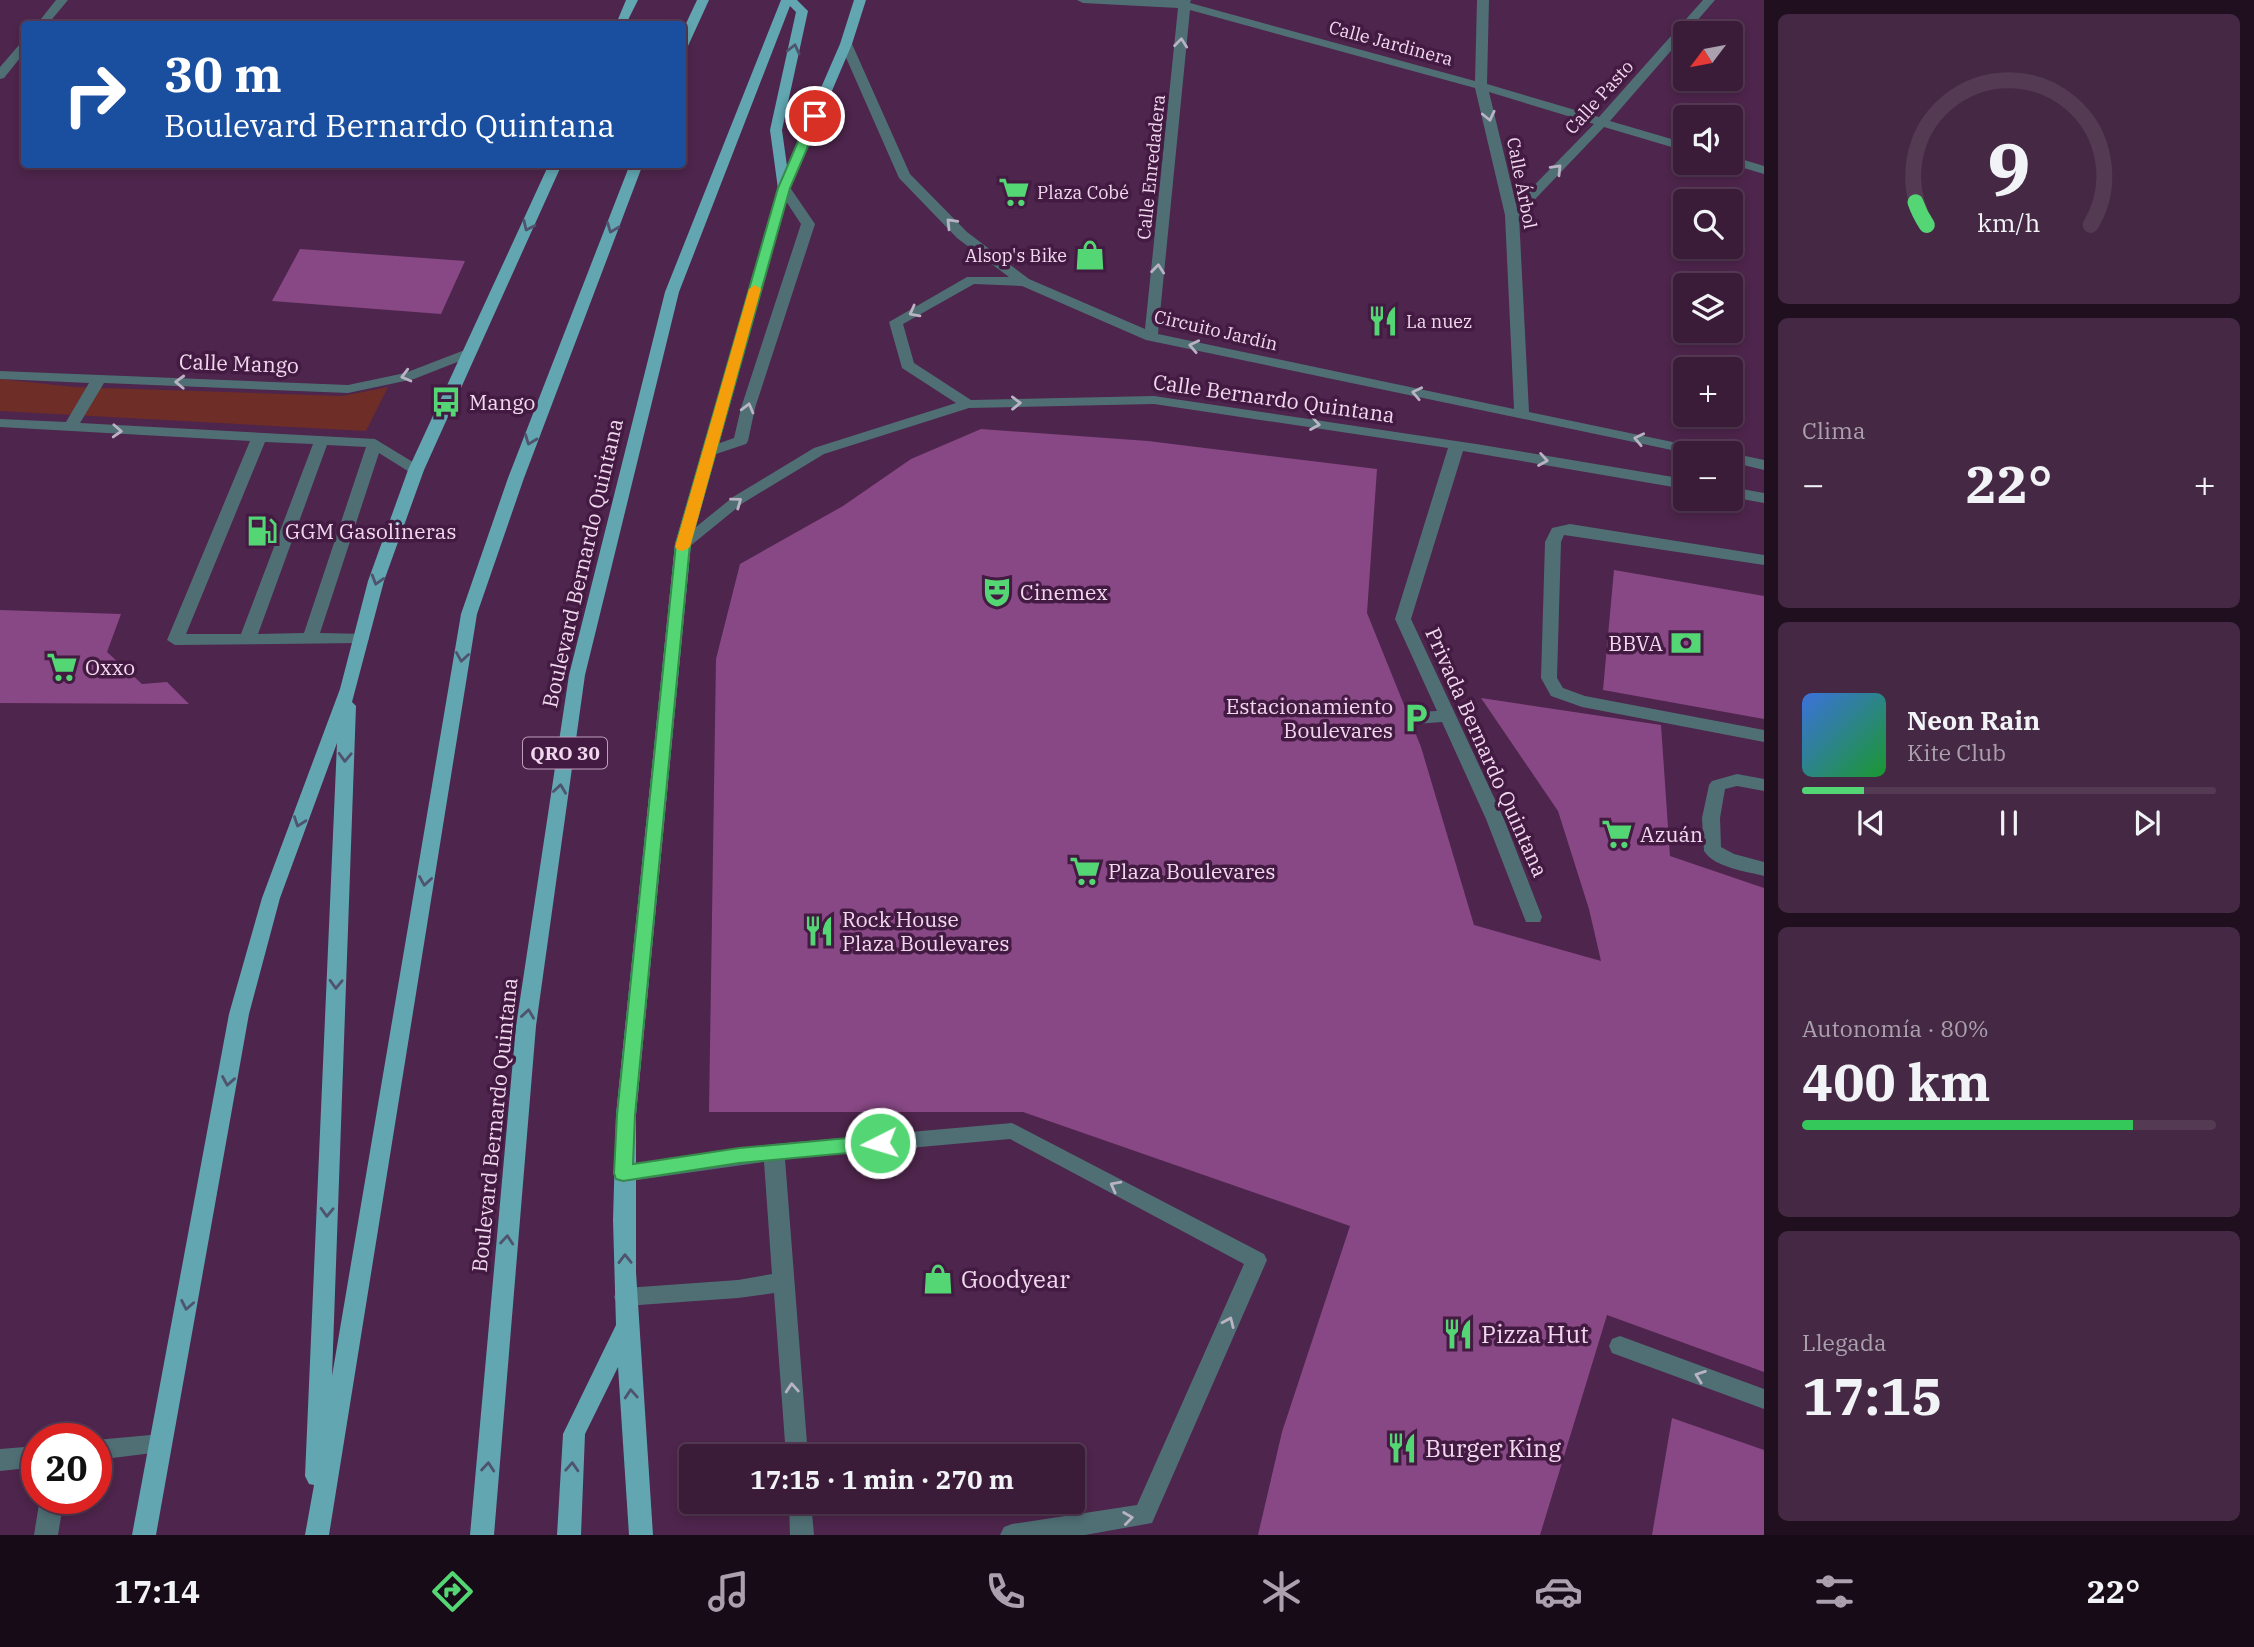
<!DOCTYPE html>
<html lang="es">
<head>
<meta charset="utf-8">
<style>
	body { margin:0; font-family:"IBM Plex Serif",serif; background:#452944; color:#f1f3f6; height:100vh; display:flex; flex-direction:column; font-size:26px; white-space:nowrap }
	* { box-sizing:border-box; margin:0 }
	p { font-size:23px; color:#aba1ae }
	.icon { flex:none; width:38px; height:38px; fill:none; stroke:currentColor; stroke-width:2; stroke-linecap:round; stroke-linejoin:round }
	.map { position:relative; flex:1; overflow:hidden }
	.panel { display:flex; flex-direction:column; gap:14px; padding:14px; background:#200f1f; width:490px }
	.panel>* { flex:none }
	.banner { position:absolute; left:21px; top:21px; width:665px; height:147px; border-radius:7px; box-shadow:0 4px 10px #0003,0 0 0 2px #543a53; background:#1a4fa0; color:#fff; overflow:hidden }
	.needle { width:46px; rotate:238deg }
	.buttons { position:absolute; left:1673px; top:21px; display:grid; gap:14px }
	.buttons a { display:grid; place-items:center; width:70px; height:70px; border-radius:7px; background:#3a1c39; box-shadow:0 4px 10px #0003,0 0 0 2px #543a53; font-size:35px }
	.speed { position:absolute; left:21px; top:1423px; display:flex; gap:14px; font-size:35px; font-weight:700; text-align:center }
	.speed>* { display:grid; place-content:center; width:91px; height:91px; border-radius:50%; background:#3a1c39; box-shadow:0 4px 10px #0003,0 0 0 2px #543a53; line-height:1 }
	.speed .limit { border:10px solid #d22; background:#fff; color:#111 }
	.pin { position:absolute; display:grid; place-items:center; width:60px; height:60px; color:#fff; margin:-30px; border:4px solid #fff; border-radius:50%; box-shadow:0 2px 7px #0007 }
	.me { position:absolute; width:77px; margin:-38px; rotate:265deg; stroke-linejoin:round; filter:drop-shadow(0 0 5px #0008) }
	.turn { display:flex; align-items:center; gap:24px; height:147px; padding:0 28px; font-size:32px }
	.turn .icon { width:91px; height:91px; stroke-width:2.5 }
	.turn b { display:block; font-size:49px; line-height:60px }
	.big { font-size:52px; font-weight:700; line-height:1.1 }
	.panel .tile { flex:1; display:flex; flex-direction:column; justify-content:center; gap:10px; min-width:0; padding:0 24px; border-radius:10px; background:#452944 }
	.panel .dial { align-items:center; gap:0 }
	.dial svg { height:182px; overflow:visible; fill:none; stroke:#543a53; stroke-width:7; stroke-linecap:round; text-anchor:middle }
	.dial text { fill:#f1f3f6; stroke:none }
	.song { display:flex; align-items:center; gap:21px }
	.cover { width:84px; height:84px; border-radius:10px; background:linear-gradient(135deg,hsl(220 70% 55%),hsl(130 70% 35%)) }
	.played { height:7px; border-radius:4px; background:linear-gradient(90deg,#53d673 15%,#543a53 15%) }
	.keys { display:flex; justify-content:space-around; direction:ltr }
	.heat { display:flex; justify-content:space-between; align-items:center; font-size:38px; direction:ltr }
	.charge { height:10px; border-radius:5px; background:linear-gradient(90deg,#34c759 80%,#543a53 0) }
	.trip { position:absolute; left:679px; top:1444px; width:406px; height:70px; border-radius:7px; background:#3a1c39; box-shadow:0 4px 10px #0003,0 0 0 2px #543a53; font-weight:700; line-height:70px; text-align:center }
	.dock { display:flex; height:112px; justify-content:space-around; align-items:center; background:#170b17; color:#aba1ae }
	.dock .icon { width:49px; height:49px }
	.dock .current { color:#53d673 }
	.dock b { font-size:32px; color:#f1f3f6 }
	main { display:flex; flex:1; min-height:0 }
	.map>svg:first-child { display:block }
	.green { fill:#6e2d26 }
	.building { fill:#884885 }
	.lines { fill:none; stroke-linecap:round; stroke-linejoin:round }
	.minor { fill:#4f6f75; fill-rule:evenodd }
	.major { fill:#61a6b0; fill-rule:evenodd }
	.oneway { stroke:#b9b3c4 }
	.oneway2 { stroke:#4f536e }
	.route { fill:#53d673; stroke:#368b4b; stroke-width:2 }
	.slow { fill:#f59e0b }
	.labels { text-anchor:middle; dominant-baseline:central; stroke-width:7; stroke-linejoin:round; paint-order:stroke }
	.far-street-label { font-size:18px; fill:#f2d8ef; stroke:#431b42 }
	.far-poi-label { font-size:18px; fill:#f2d8ef; stroke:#431b42; text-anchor:start }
	.shield { fill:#431b42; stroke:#be9fbb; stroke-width:2 }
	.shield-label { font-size:19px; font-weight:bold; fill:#f2d8ef }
	.street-label { font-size:21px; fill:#f2d8ef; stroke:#431b42 }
	.poi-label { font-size:21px; fill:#f2d8ef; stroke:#431b42; text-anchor:start }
	.near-poi-label { font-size:24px; fill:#f2d8ef; stroke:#431b42; text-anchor:start }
</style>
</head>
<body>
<main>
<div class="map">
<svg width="1764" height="1535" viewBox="0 0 1764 1535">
	<rect width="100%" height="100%" fill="#4e254c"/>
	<polygon class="green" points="0,379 74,387 342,396 388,387 366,431 0,411"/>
	<g class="building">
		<polygon points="300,249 465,261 441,314 272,301"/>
		<polygon points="981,429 1148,441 1377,469 1367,613 1421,747 1474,925 1601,961 1589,909 1558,811 1481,698 1661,725 1670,856 1764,888 1764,1372 1607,1315 1540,1535 1258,1535 1282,1432 1350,1226 1023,1112 709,1112 716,659 740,564 843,506 911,459"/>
		<polygon points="1614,570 1764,596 1764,719 1603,690"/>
		<polygon points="0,610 121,614 107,652 142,684 167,682 189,704 0,703"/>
		<polygon points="1672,1418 1764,1450 1764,1535 1652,1535"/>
	</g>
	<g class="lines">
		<g class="minor">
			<polygon points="56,0 68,0 48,24 37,24"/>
			<path d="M1077 0H1191L1190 3 1475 81 1477 0H1489L1487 84 1599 117 1703 0H1715L1610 121 1685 143V151L1604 127 1519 216 1529 412 1706 449 1713 453H1686L1146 340 1022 286 974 284 903 324 914 363 971 400 1154 396 1476 444 1685 479V489L1463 451 1411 619 1504 819 1542 917 1540 922H1526L1524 917 1486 819 1442 722 1416 724 1407 718 1416 712 1437 711 1395 619 1448 448 1154 404 969 408 824 454 743 503 689 547 683 549 675 544 733 497 814 448 956 403 902 368 889 322 967 277H1009L957 238 899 178 840 44 842 42 852 44 910 174 967 232 1029 279 1145 329 1178 8 1083 3ZM1190 10 1475 88 1505 215 1514 409 1158 334ZM1489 92 1594 124 1516 204Z"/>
			<polygon points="24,42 24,53 4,78 0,79 0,67 20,44"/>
			<polygon points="1731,156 1764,166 1764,174 1727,163 1731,163"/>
			<polygon points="784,185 789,186 815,224 755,408 748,441 746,444 713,455 703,455 701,452 703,449 734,438 741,408 801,224 778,189"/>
			<path d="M470 348 475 349V355L414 379 348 393 104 383 80 423 375 439 421 467 424 470 421 473H411L379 453 320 633 367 634 369 638 367 642 361 643 175 645 167 640 250 441 0 427V419L66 422 89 383 0 379V371L348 385 405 373ZM265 442 313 444 241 634H186ZM327 445 366 447 304 633 258 634Z"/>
			<polygon points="1731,453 1764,460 1764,470 1731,462"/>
			<polygon points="1731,487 1764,493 1764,503 1731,497"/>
			<polygon points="1570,524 1764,555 1764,565 1564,535 1561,542 1557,678 1563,688 1585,696 1764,730 1764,742 1582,707 1551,696 1541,678 1545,542 1552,528"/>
			<path d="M1737 774 1764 779V791L1737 786 1725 789 1720 818 1721 847 1734 854 1764 862V876C1746 871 1715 868 1704 851L1702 818 1709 785 1712 781Z"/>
			<polygon points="1012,1123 1264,1254 1267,1260 1152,1523 1085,1535 1000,1535 1004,1527 1012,1524 1137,1505 1244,1264 1010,1139 785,1159 808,1456 786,1456 774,1293 738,1298 625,1306 617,1304 614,1297 617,1290 625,1288 738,1280 772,1274 764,1162 623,1182 616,1179 613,1173 616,1167 774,1144"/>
			<polygon points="1620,1336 1764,1389 1764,1409 1612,1353 1609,1346 1612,1339"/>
			<polygon points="161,1434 169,1437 172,1444 169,1451 96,1460 96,1440"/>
			<polygon points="37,1446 37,1467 0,1471 0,1449"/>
			<polygon points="40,1498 64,1498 58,1535 34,1535"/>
			<polygon points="789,1502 811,1502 814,1535 790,1535"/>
		</g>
		<g class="major">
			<polygon points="626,0 638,0 626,24 616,24"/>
			<polygon points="697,0 709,0 688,46 682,49 682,32"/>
			<polygon points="781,0 797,0 808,11 782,130 787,166 840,44 854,0 866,0 852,44 790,189 691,544 636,1115 636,1272 653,1535 629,1535 618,1367 585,1434 581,1535 557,1535 563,1434 616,1325 613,1220 616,1115 675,544 778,189 770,130 796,12 790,6 679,292 585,675 536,1026 494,1535 470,1535 516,1026 569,675 665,292"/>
			<polygon points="549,164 562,164 424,470 384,581 352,702 356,706 332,1376 461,614 508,478 630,164 643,164 524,478 477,614 329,1535 305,1535 314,1485 309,1484 305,1476 337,743 280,898 249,1014 156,1535 132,1535 229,1014 262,898 340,689 368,581 408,470"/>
		</g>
	</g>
	<defs><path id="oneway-chevron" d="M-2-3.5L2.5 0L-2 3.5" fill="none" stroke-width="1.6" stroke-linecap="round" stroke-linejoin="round" transform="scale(1.75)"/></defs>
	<g class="oneway">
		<use href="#oneway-chevron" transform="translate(1181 43) rotate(-84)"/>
		<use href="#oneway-chevron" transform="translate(1489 116) rotate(77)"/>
		<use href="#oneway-chevron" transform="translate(1557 169) rotate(-46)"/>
		<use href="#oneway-chevron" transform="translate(951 223) rotate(-134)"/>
		<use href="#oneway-chevron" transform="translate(1158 269) rotate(-84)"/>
		<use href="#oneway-chevron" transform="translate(914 312) rotate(152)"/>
		<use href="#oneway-chevron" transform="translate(1194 346) rotate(-168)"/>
		<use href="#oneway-chevron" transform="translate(406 376) rotate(165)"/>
		<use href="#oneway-chevron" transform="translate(180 382) rotate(-178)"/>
		<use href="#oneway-chevron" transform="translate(1417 393) rotate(-168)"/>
		<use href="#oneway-chevron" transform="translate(1016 403) rotate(-1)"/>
		<use href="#oneway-chevron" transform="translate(748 408) rotate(-75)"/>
		<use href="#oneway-chevron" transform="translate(1315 424) rotate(9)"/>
		<use href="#oneway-chevron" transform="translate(117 431) rotate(3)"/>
		<use href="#oneway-chevron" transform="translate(1639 439) rotate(-168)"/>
		<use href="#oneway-chevron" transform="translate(1543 460) rotate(10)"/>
		<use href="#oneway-chevron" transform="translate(737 502) rotate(-36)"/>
		<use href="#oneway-chevron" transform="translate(1115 1186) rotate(-152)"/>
		<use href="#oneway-chevron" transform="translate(1229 1322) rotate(-66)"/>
		<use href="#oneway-chevron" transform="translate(1700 1376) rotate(-160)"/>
		<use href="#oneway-chevron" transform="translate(792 1388) rotate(-94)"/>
		<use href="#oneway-chevron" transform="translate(1128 1518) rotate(-8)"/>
	</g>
	<g class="oneway2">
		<use href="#oneway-chevron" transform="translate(794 49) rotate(-77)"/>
		<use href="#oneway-chevron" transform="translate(528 226) rotate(115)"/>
		<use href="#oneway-chevron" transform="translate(612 228) rotate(111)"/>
		<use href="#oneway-chevron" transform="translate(530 440) rotate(111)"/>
		<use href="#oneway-chevron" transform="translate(377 580) rotate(107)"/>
		<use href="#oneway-chevron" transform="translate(462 657) rotate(99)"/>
		<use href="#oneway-chevron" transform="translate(345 757) rotate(92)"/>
		<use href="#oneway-chevron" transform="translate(560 789) rotate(-82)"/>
		<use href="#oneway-chevron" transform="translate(299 822) rotate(110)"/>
		<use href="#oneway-chevron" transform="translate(425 881) rotate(99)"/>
		<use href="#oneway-chevron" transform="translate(336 984) rotate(92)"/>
		<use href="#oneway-chevron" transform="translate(528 1014) rotate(-82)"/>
		<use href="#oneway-chevron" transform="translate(228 1081) rotate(100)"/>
		<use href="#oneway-chevron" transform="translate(327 1212) rotate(92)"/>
		<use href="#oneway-chevron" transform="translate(507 1240) rotate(-85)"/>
		<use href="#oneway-chevron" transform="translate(625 1259) rotate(-91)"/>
		<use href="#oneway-chevron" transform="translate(187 1305) rotate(101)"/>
		<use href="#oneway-chevron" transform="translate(631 1394) rotate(-94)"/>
		<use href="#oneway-chevron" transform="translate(488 1467) rotate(-85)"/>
		<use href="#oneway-chevron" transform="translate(572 1467) rotate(-87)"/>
	</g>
	<polygon class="route" points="815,113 821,116 790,188 690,544 635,1115 633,1164 739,1148 880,1135 887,1137 890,1143 887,1148 880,1150 739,1163 623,1181 616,1179 614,1173 617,1115 676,544 778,188 809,116"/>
	<polygon class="slow" points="755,285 761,289 690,547 683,551 678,550 675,547 749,289"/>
	<defs>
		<g id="supermarket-bare" transform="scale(2.415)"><path d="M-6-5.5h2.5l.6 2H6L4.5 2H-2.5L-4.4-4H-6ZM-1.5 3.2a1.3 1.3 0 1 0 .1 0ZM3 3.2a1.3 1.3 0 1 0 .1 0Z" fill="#53d673" stroke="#431b42" stroke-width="2.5" paint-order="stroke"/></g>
		<g id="shop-bare" transform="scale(2.415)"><path d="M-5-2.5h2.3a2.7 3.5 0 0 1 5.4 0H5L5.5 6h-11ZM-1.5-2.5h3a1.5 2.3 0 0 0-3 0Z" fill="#53d673" stroke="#431b42" stroke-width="2.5" paint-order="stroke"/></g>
		<g id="restaurant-bare" transform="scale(2.415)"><path d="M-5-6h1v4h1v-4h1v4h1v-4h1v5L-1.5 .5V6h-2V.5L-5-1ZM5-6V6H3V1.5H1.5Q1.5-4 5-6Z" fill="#53d673" stroke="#431b42" stroke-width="2.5" paint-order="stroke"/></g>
		<g id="bus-bare" transform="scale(2.415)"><path d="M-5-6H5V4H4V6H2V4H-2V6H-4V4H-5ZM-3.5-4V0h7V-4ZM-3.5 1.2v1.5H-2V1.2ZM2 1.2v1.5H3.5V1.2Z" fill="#53d673" stroke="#431b42" stroke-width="2.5" paint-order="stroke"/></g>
		<g id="fuel-bare" transform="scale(2.415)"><path d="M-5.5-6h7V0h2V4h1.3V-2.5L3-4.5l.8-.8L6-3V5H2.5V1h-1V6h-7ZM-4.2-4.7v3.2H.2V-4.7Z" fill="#53d673" stroke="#431b42" stroke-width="2.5" paint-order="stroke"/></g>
		<g id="theatre-bare" transform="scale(2.415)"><path d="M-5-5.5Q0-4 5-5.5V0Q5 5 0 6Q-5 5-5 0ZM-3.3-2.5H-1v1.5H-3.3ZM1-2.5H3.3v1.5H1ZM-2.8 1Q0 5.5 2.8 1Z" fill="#53d673" stroke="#431b42" stroke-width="2.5" paint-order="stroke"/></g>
		<g id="bank-bare" transform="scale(2.415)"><path d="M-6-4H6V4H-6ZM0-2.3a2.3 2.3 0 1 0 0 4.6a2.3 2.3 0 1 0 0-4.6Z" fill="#53d673" stroke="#431b42" stroke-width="2.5" paint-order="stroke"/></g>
		<g id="parking-bare" transform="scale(2.415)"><path d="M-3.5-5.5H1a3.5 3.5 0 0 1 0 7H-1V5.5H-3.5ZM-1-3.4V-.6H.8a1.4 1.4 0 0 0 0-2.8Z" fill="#53d673" stroke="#431b42" stroke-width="2.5" paint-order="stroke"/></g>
	</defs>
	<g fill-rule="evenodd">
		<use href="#supermarket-bare" x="1014" y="192"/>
		<use href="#shop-bare" x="1090" y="255"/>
		<use href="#restaurant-bare" x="1383" y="321"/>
		<use href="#bus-bare" x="446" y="402"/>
		<use href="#fuel-bare" x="262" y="531"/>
		<use href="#theatre-bare" x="997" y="592"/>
		<use href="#bank-bare" x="1686" y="643"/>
		<use href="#supermarket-bare" x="62" y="667"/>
		<use href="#parking-bare" x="1416" y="718"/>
		<use href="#supermarket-bare" x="1617" y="834"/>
		<use href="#supermarket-bare" x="1085" y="871"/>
		<use href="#restaurant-bare" x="819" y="931"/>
		<use href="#shop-bare" x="938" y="1279"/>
		<use href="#restaurant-bare" x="1458" y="1334"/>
		<use href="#restaurant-bare" x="1402" y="1448"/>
	</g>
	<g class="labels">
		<g class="far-street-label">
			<text transform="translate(1391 43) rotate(15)">Calle Jardinera</text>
			<text transform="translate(1599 97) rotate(-48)">Calle Pasto</text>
			<text transform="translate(1151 167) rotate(-84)">Calle Enredadera</text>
			<text transform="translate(1522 183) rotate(79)">Calle Árbol</text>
			<text transform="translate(1216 330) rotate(13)">Circuito Jardín</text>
		</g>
		<g class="far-poi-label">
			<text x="1037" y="192">Plaza Cobé</text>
			<text x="1067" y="255" text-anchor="end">Alsop's Bike</text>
			<text x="1406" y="321">La nuez</text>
		</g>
		<rect class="shield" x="523" y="737.5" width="84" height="31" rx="5"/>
		<g class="shield-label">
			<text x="565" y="753">QRO 30</text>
		</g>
		<g class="street-label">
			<text transform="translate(239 363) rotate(2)">Calle Mango</text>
			<text transform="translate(1274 398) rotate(8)">Calle Bernardo Quintana</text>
			<text transform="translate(582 563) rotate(-77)">Boulevard Bernardo Quintana</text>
			<text transform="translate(1487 752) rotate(66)">Privada Bernardo Quintana</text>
			<text transform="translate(494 1125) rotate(-84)">Boulevard Bernardo Quintana</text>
		</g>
		<g class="poi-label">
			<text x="469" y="402">Mango</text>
			<text x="285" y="531">GGM Gasolineras</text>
			<text x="1020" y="592">Cinemex</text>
			<text x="1663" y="643" text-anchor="end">BBVA</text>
			<text x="85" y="667">Oxxo</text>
			<text x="1393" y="706" text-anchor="end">Estacionamiento<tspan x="1393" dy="24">Boulevares</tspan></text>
			<text x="1640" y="834">Azuán</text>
			<text x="1108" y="871">Plaza Boulevares</text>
			<text x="842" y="919">Rock House<tspan x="842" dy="24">Plaza Boulevares</tspan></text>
		</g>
		<g class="near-poi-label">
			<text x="961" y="1279">Goodyear</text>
			<text x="1481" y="1334">Pizza Hut</text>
			<text x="1425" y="1448">Burger King</text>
		</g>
	</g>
</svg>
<div class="buttons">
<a><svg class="needle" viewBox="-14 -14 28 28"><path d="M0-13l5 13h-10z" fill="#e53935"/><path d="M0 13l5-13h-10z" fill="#aba1ae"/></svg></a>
<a><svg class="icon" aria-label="sound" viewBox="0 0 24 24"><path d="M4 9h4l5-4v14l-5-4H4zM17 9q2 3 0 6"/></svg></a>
<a><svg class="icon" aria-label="search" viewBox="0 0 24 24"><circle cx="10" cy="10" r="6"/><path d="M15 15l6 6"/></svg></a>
<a><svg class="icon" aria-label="layers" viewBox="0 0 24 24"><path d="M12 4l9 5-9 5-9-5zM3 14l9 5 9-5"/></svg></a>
<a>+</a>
<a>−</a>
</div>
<div class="speed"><div class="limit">20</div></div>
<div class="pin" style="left:815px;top:116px;background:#d93025"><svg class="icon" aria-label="arrive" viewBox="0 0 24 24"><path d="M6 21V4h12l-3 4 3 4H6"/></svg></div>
<svg class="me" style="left:880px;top:1143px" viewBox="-20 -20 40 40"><circle r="17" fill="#53d673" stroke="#fff" stroke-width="3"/><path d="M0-11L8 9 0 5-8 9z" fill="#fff"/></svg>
<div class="trip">17:15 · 1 min · 270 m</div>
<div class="banner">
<div class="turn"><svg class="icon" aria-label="right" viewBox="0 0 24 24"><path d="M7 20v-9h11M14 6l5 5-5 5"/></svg><div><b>30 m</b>Boulevard Bernardo Quintana</div></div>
</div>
</div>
<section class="panel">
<div class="tile dial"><svg viewBox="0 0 100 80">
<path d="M14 69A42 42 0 1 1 86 69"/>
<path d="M14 69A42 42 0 0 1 9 59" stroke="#53d673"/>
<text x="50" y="56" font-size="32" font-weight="700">9</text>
<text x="50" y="72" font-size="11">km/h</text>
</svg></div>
<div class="tile"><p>Clima</p>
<div class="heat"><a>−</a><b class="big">22°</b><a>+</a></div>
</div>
<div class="tile">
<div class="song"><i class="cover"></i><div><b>Neon Rain</b><p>Kite Club</p></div></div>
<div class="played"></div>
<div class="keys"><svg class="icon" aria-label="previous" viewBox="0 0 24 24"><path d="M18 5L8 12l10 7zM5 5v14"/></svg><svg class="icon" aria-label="pause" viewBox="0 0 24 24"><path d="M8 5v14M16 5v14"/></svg><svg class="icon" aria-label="next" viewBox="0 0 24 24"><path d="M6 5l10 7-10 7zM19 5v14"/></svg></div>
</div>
<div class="tile"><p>Autonomía · 80%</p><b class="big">400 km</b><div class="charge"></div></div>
<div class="tile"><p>Llegada</p><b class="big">17:15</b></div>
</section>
</main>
<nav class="dock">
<b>17:14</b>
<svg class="icon current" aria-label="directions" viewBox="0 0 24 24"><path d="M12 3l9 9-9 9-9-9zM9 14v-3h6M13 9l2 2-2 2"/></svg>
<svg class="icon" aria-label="music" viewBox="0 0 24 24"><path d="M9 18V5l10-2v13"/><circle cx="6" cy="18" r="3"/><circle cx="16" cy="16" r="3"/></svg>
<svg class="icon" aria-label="phone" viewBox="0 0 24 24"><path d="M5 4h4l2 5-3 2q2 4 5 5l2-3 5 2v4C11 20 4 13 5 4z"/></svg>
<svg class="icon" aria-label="climate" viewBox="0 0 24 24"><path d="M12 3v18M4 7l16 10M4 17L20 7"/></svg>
<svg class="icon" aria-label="car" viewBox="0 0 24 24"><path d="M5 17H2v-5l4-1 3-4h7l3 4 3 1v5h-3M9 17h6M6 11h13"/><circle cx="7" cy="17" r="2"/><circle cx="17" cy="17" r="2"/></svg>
<svg class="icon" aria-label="filters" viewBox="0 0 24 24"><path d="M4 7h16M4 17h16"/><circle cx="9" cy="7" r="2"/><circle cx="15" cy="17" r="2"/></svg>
<b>22°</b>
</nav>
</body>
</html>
